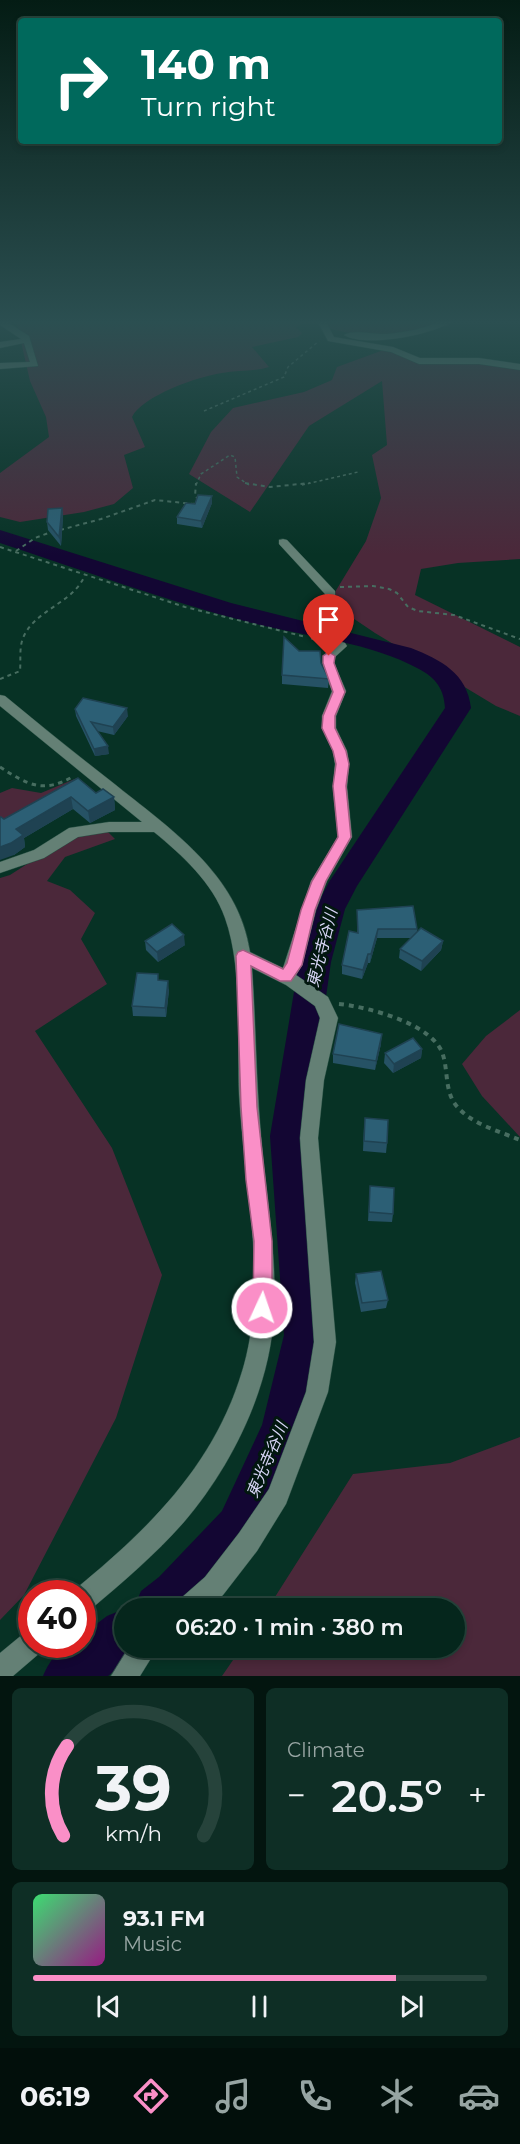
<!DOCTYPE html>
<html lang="en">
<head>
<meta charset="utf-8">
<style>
	body { margin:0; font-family:Montserrat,"Noto Sans JP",sans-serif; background:#0e2e25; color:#f1f3f6; height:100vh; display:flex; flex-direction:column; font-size:22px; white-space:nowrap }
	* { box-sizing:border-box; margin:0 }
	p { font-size:20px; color:#97a5a3 }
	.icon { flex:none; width:33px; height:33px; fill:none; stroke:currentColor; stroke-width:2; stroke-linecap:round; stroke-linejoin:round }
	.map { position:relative; height:1676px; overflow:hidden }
	.drawer { display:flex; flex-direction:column; gap:12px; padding:12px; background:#03150f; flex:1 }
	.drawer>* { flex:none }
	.guide { position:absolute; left:18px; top:18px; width:484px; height:126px; border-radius:6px; box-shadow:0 3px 9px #0003,0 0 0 2px #26433b; background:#00695c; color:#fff; overflow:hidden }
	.speed { position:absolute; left:18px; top:1580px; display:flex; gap:12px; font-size:30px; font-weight:700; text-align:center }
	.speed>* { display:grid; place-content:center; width:78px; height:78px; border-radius:50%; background:#05261c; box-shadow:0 3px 9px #0003,0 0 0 2px #26433b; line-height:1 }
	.speed .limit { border:9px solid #d22; background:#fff; color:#111 }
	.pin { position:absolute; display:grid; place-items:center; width:51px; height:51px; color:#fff; margin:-62px -26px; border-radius:50% 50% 50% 0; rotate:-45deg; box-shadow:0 0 6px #0007 }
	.pin .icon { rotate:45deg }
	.me { position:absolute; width:66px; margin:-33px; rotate:3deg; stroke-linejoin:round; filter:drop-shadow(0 0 4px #0008) }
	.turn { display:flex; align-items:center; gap:21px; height:126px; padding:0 24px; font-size:27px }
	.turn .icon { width:78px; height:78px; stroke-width:2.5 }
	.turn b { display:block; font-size:42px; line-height:51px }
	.big { font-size:45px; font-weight:600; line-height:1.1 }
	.drawer .widget { flex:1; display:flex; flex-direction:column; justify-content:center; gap:9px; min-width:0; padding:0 21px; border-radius:9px; background:#0e2e25 }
	.drawer .dial { align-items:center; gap:0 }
	.dial svg { height:156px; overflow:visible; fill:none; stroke:#26433b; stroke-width:7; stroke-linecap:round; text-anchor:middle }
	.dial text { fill:#f1f3f6; stroke:none }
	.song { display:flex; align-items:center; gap:18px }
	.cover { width:72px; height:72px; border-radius:9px; background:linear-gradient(135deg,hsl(140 70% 55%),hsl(310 70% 35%)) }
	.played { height:6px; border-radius:3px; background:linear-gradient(90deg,#fa8fc7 80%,#26433b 80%) }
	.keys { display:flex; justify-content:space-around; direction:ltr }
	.heat { display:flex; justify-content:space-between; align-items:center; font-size:33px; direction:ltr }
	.drawer .tiles { flex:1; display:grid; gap:12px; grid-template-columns:1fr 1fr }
	.widget:last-child { grid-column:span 2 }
	.trip { position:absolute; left:114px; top:1598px; width:351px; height:60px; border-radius:30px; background:#05261c; box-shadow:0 3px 9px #0003,0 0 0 2px #26433b; font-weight:600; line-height:60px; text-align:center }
	.tabs { display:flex; height:96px; justify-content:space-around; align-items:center; background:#020f0b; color:#97a5a3 }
	.tabs .icon { width:42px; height:42px }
	.tabs .active { color:#fa8fc7 }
	.tabs b { font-size:27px; color:#f1f3f6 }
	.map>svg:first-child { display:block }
	.green { fill:#4b283a }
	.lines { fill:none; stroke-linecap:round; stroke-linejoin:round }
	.river { fill:#130633; fill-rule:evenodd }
	.minor-casing { stroke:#274f43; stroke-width:1 }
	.path-far3 { stroke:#476d60; stroke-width:1.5; stroke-dasharray:3 3; stroke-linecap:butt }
	.path-far2 { stroke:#476d60; stroke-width:2; stroke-dasharray:4 4; stroke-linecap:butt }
	.path-far1 { stroke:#476d60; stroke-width:3; stroke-dasharray:4.5 4.5; stroke-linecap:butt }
	.path { stroke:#476d60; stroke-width:4; stroke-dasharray:5 5; stroke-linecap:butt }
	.minor { fill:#648075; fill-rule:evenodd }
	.wall { fill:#265265 }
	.shaded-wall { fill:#1f4252 }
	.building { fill:#2c5f75; stroke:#1f4252; stroke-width:1.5 }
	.route { fill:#fa8fc7; stroke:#a25d81; stroke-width:1.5 }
	.labels { text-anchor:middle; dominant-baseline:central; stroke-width:6; stroke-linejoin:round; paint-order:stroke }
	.water-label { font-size:16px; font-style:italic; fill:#d8d6f6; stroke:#02170f }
</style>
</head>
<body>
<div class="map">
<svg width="520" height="1676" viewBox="0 0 520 1676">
	<rect width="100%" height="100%" fill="#073225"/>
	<g class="green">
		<path d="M16 320H320L323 323H305L296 327 302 333 298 337 252 347 269 367C253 372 238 370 222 373 199 376 142 396 132 417L145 447 124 455 133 488 114 504 84 512 20 522 0 517V473L49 437 46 417 30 381Z"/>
		<path d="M322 320H452L448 326C408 333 368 340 328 328Z"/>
		<polygon points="389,348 417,361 446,358 520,369 520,559 458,563 421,569 415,595 520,647 520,716 496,706 375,633 329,602 366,541 381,498 372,455 387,445 382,381 309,426 250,512 189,474 211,432 233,408 304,392 332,380 337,367"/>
		<polygon points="77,778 84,784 0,830 0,793 12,788 41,793"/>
		<polygon points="107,831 115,839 65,857 47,881 70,890 95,913 81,939 107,984 35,1031 112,1148 162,1275 116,1418 24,1595 0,1620 0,878 10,875 74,834"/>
		<polygon points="520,1010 520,1137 482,1096 462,1064 486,1036"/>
		<polygon points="520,1437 520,1676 222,1676 242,1647 454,1647 454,1608 268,1608 353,1474 450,1463"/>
	</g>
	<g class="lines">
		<g class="river">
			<path d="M0 530 231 603 411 648C441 660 467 673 471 708L357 886 345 909 331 962 306 1136 324 1335 305 1429 254 1543 195 1608H134L141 1591 159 1577 222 1511 262 1425 284 1335 270 1136 299 962 315 909 329 882 445 708C444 689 436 678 419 669 368 641 304 637 248 622 164 600 82 570 0 543Z"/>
			<path d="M124 1609V1647H142L141 1650 108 1676H43C51 1658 61 1644 82 1644V1635L107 1616Z"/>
		</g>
		<g class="minor-casing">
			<g id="minor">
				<polygon points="0,320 4,320 29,336 38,366 0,369 0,363 30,362 24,343 0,348 0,342 21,339 0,325"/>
				<polygon points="317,320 325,320 334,337 393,347 420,358 479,358 520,364 520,370 479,364 419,364 391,352 328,341"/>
				<path d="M443 320H454C435 335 364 348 344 335 353 329 375 335 387 334 406 332 425 329 443 320Z"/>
				<path d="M283 539 287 540 335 591 336 622 325 637 345 643 347 646 335 657 334 663 346 691 336 716V728L347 751 349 764 347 787 352 837 327 881 316 910 302 965 296 975 328 997 338 1018 324 1080 318 1138 336 1342 328 1392 286 1504 257 1551 223 1595 208 1608H177L180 1599 205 1577 239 1533 269 1489 306 1392 314 1342 300 1138 306 1080 320 1018 315 1006 286 985 252 968C256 1024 256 1080 261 1136 266 1195 277 1253 274 1312 271 1387 232 1466 184 1522 156 1554 123 1582 91 1609L82 1612V1593H72L73 1591C144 1533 209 1471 239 1381 271 1290 244 1188 239 1094 237 1040 243 968 225 918 213 883 182 855 154 832H109L78 837 44 858 0 873V862L34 850 69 828 109 822H142L0 706V695L5 696C40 725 76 754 112 782 169 828 239 874 250 952L283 968 311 881 338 837 333 787 335 764 333 751 322 728V716L332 691C326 673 315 662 332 647L311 639 324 622 325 594 279 544V540Z"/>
				<polygon points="32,1631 32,1644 44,1644 41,1652 13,1676 0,1676 0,1653 23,1634"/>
				<polygon points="129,1647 158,1647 140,1676 111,1676"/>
			</g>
		</g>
		<g class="path-far3">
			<polyline points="204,411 284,377 288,367 319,341"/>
			<polyline points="196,485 201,474 230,455 235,457 237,477 249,485"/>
			<polyline points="302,485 358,472"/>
		</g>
		<g class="path-far2">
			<polyline points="245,483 270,487 310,483"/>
			<polyline points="60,530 101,519 155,500 194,504 198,499 195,496 196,483"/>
			<polyline points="0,547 185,607 306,637"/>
			<polyline points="16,551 35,538 51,532"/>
			<polyline points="340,587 373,586 389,589 397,593 408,607 418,611 454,615 520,639"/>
			<path d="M0 679 20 671C21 660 19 648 23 638 35 609 73 604 85 575"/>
		</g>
		<path class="path-far1" d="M0 767C28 785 43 794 74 776"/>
		<path class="path" d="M339 1004C368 1007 434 1024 443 1055 448 1071 445 1090 455 1104 470 1124 499 1131 520 1140"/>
		<use href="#minor" class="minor"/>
	</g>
	<g class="wall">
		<polygon points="212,503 202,528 177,524 177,517 195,504"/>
		<polygon points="62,508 63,517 61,546 48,530 47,522"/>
		<polygon points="299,651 321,663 329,679 328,688 282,684 282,675"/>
		<polygon points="75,709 128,716 114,735 97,731 109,754 95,756 76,716"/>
		<polygon points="78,778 96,793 114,797 115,810 90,823 73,809 24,838 25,847 14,855 4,819"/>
		<polygon points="357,910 417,929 417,933 443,941 441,950 421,971 399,958 400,949 411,938 377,938 370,963 368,963 362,979 342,974 342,965 357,933"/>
		<polygon points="145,941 185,945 158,962 146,950"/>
		<polygon points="159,980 169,990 166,1017 133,1016 132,1006"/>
		<polygon points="381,1044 375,1070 333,1063 333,1054"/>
		<polygon points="422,1049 421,1058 393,1073 384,1063 385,1053"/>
		<polygon points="364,1127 387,1143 386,1153 363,1151"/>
		<polygon points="370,1186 393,1214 392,1222 368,1221"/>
		<polygon points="356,1274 388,1300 386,1308 361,1312 355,1283"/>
	</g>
	<g class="shaded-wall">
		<polygon points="212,496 212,503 202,528 201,521"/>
		<polygon points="62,508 63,517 61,546 59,537"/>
		<polygon points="127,708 128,716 114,735 113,727"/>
		<polygon points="108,746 109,754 95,756 94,749"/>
		<polygon points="71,797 73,809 24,838 25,847 14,855 0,860 0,847 16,829"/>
		<polygon points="114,797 115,810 90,823 88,811"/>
		<polygon points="378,929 377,938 370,963 371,954"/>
		<polygon points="184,935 185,945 158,962 157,952"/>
		<polygon points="443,941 441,950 421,971 422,961"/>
		<polygon points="368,954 368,963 362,979 363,970"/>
		<polygon points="168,981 169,990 166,1017 165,1008"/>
		<polygon points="382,1034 381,1044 375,1070 376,1061"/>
		<polygon points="422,1049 421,1058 393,1073 394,1064"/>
	</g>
	<g class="building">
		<polygon points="198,495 212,496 201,521 177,517 186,503 195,504"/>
		<polygon points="62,508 59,537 47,522 48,509"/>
		<polygon points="284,637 299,651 320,651 321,663 329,679 282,675"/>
		<polygon points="83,698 127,708 113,727 91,722 108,746 94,749 75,709"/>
		<polygon points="78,778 96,793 103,789 114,797 88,811 71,797 16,829 23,835 11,843 0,847 0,817 1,817 4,819"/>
		<polygon points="413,906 417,929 378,929 371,954 368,954 363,970 342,965 349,931 358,933 357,910"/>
		<polygon points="172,924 184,935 157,952 145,941"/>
		<polygon points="421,928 443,941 422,961 400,949"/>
		<polygon points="137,973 158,974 158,980 168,981 165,1008 132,1006"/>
		<polygon points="339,1024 382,1034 376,1061 333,1054"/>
		<polygon points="413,1038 422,1049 394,1064 385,1053"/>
		<polygon points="365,1118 388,1120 387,1143 364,1141"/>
		<polygon points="370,1186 394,1188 393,1214 369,1212"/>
		<polygon points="381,1271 388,1300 362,1303 356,1274"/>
	</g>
	<linearGradient id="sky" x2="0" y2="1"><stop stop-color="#041c14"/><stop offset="0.58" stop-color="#2b4f51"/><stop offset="1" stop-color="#2b4f51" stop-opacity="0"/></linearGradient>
	<rect width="520" height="555" fill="url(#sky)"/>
	<polygon class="route" points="329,652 335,656 334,663 345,692 335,716 335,728 346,751 349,764 346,786 351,837 326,881 315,910 302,965 291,981 280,981 251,966 257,1107 272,1241 272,1308 269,1315 262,1318 256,1315 253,1308 254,1241 246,1180 241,1107 236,956 238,952 243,950 283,969 287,963 301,910 312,881 338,837 333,786 336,764 333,751 322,728 323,716 333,692 323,663 323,656"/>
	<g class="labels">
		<g class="water-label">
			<text transform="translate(322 948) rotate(-76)">東光寺谷川</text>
			<text transform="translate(267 1460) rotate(-67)">東光寺谷川</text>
		</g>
	</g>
</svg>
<div class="speed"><div class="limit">40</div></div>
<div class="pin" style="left:329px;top:656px;background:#d93025"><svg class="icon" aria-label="arrive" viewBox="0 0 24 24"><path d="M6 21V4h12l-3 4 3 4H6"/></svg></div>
<svg class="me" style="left:262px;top:1308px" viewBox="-20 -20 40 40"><circle r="17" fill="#fa8fc7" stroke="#fff" stroke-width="3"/><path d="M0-11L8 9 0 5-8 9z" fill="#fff"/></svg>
<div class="trip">06:20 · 1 min · 380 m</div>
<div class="guide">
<div class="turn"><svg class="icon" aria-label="right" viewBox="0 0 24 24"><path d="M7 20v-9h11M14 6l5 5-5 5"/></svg><div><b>140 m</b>Turn right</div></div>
</div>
</div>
<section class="drawer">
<div class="tiles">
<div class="widget dial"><svg viewBox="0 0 100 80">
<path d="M14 69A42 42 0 1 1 86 69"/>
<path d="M14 69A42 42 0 0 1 16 23" stroke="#fa8fc7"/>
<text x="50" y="56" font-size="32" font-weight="700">39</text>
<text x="50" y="72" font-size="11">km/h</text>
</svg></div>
<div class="widget"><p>Climate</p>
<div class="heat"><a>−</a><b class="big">20.5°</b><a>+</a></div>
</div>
<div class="widget">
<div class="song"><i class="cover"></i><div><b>93.1 FM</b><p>Music</p></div></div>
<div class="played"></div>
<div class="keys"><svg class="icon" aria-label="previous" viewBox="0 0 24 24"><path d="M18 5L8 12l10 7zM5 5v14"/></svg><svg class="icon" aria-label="pause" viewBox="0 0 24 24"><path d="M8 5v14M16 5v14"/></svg><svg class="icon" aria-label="next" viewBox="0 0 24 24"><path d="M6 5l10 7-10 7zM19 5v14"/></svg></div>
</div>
</div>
</section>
<nav class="tabs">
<b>06:19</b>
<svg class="icon active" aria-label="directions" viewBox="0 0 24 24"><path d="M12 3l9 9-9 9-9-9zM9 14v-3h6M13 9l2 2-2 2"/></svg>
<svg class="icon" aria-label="music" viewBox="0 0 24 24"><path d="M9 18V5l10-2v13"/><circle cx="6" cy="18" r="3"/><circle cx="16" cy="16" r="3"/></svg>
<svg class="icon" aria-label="phone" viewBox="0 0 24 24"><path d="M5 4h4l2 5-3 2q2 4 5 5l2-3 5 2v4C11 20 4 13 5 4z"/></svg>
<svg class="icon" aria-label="climate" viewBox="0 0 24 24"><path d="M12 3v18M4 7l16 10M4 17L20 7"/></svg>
<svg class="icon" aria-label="car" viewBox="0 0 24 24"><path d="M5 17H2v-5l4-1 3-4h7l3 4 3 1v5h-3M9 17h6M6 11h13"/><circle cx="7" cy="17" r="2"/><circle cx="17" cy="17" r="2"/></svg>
</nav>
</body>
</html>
